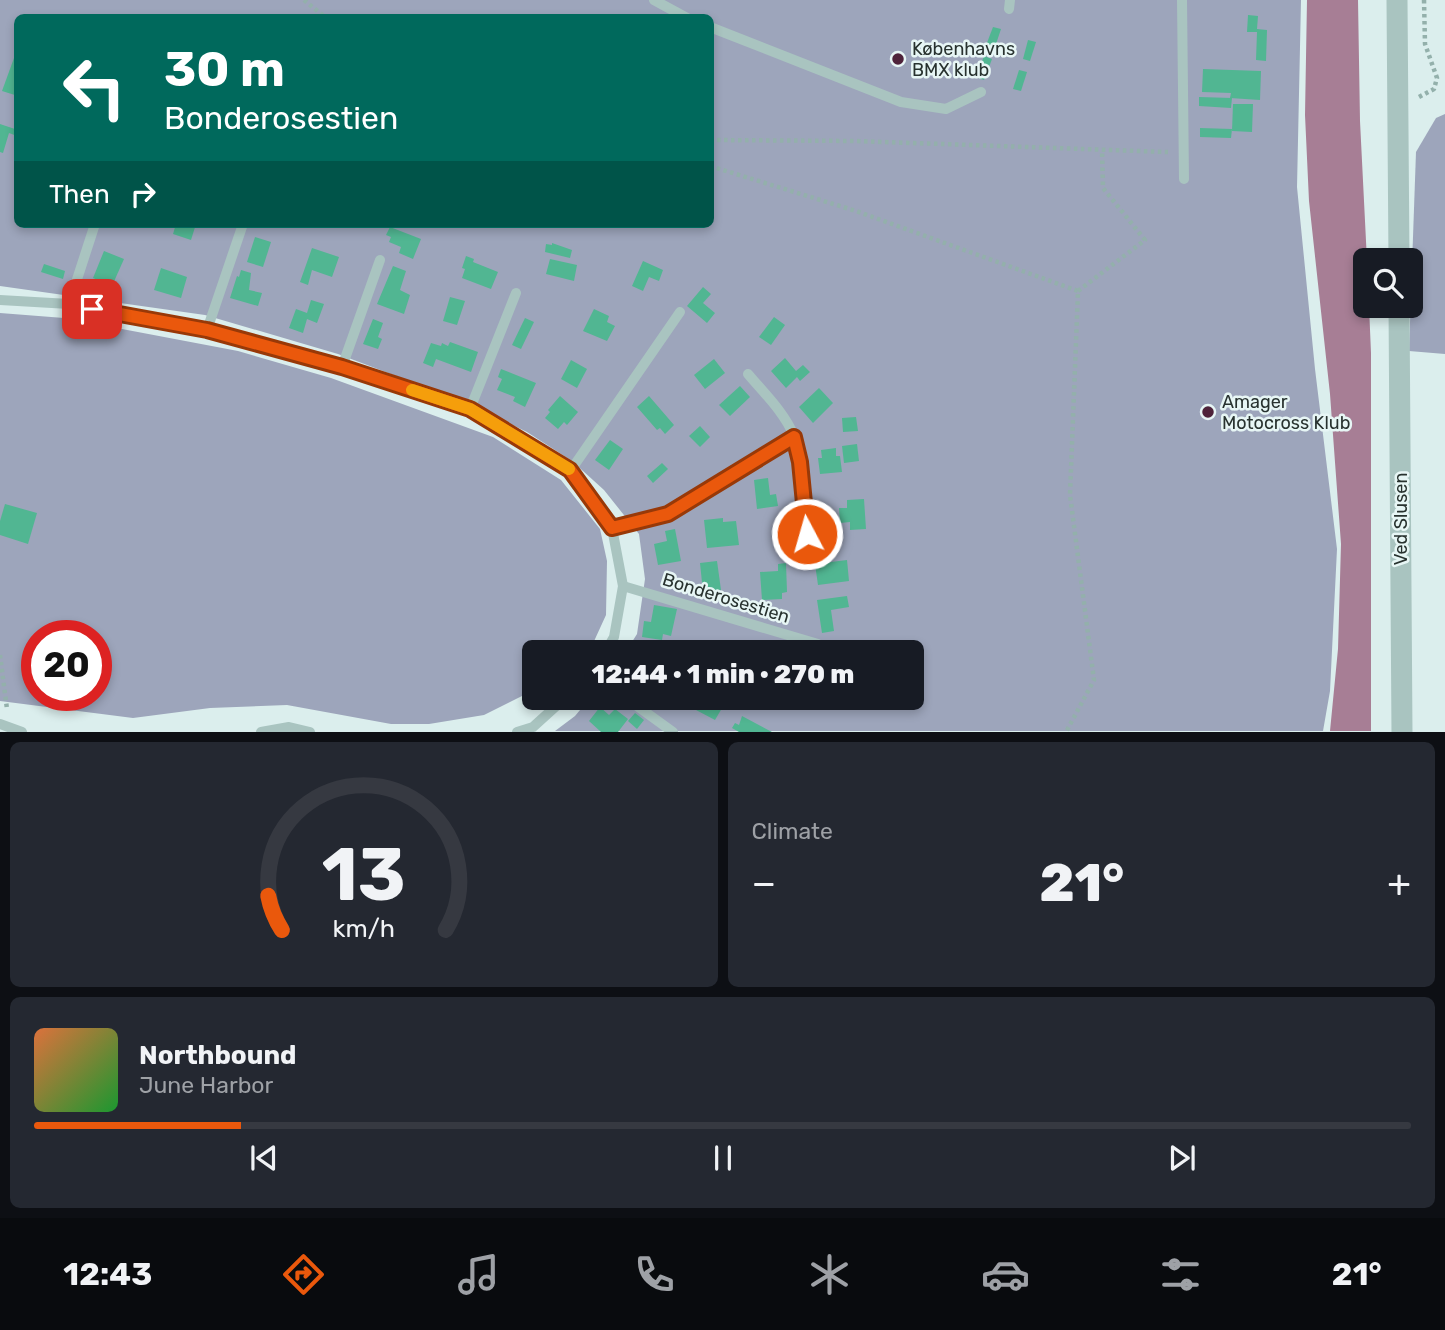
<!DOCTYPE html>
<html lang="en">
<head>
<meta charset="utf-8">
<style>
	body { margin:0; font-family:Rubik,sans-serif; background:#242831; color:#f1f3f6; height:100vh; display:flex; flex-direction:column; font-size:26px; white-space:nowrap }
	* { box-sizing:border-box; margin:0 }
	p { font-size:23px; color:#9ea1a6 }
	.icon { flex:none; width:38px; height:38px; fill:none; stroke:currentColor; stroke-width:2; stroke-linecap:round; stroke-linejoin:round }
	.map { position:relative; height:732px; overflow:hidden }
	.details { display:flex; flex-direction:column; gap:10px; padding:10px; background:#0d0f14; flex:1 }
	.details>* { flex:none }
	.banner { position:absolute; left:14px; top:14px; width:700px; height:214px; border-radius:10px; box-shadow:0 4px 10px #0003; background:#00695c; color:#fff; overflow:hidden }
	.buttons { position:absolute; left:1353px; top:248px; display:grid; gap:14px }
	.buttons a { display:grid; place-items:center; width:70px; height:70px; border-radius:10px; background:#171b24; box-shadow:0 4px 10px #0003; font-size:35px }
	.speed { position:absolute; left:21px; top:620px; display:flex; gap:14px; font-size:35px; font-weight:700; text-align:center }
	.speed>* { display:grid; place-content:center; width:91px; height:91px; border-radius:50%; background:#171b24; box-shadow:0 4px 10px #0003; line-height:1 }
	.speed .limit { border:10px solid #d22; background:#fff; color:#111 }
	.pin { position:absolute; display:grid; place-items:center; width:60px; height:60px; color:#fff; margin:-30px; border-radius:14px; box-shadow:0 4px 10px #0006 }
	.me { position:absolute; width:77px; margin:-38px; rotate:354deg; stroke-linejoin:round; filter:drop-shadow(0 0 5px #0008) }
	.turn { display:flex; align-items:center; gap:24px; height:147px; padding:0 35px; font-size:32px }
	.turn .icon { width:91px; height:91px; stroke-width:2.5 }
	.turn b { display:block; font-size:49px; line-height:60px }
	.then { display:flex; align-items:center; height:66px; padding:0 35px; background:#0003; gap:14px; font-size:26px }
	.big { font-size:52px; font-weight:800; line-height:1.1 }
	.details .widget { flex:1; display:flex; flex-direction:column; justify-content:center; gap:10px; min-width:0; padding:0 24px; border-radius:10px; background:#242831 }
	.details .dial { align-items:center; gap:0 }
	.dial svg { height:182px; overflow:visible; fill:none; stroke:#363941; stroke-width:7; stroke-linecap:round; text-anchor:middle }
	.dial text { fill:#f1f3f6; stroke:none }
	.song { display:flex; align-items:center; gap:21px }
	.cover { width:84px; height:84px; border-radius:10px; background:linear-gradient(135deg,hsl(20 70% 55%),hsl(130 70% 35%)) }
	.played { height:7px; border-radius:4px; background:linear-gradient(90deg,#ea580c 15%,#363941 15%) }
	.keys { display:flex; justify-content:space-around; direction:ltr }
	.heat { display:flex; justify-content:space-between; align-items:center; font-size:38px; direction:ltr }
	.details .tiles { flex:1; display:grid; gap:10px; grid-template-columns:1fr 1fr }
	.widget:last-child { grid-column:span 2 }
	.trip { position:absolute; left:522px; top:640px; width:402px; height:70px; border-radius:10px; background:#171b24; box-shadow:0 4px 10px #0003; font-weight:800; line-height:70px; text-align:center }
	.dock { display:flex; height:112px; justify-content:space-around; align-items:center; background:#090b0e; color:#9ea1a6 }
	.dock .icon { width:49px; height:49px }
	.dock .on { color:#ea580c }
	.dock b { font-size:32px; color:#f1f3f6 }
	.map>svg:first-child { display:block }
	.green { fill:#9da5bb; fill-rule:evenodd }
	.water { fill:#a77e95 }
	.building { fill:#51b692 }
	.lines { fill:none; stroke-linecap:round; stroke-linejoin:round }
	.path { stroke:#93b0ab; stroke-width:4.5; stroke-dasharray:3.5 3.5; stroke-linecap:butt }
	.lane { stroke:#a9c4c0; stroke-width:10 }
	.street { stroke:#a9c4c0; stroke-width:21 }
	.route-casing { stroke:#983908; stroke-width:18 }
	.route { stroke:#ea580c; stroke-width:12 }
	.slow { stroke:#f59e0b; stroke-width:12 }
	.poi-dot { fill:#4e233a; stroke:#e7f6f5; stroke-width:2.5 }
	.labels { text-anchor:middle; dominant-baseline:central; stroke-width:5; stroke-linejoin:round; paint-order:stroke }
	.poi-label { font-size:18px; fill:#28322f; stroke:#e7f6f5; text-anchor:start }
	.street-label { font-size:18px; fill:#28322f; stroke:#e7f6f5 }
</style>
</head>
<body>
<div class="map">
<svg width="1445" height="732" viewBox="0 0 1445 732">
	<rect width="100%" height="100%" fill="#dbeeed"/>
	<g class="green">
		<path d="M0 0H1301L1297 187 1315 369 1337 549 1330 691 1323 731H555L575 716 590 698H912V653H625L637 634 645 579 639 534 604 490 572 461 527 432 465 402 338 354 205 315 0 286ZM18 18H710V224H18Z"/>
		<polygon points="1445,114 1445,354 1409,351 1416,152 1436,118"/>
		<path d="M0 313 64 318 238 351 331 378 493 437 561 480 600 529 607 561 606 615 590 650 587 653H534V690L484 715 429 724H391L287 705 210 708 133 718 0 701ZM37 635H96V695H37Z"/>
	</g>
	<polygon class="water" points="1307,0 1358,0 1360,121 1367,261 1365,261 1365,306 1369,306 1371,353 1371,731 1330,731 1338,649 1341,544 1330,394 1309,201 1305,115"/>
	<g class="building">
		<polygon points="1248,15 1258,16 1257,29 1267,30 1266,61 1256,60 1257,32 1247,32"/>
		<polygon points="993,27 1001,29 994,50 985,48"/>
		<polygon points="1028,40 1036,42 1030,61 1023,59"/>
		<polygon points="984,56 992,59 984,80 976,77"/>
		<polygon points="14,58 18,59 18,96 2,91"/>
		<polygon points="1203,69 1261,71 1260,100 1230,98 1231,93 1202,92"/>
		<polygon points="1019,70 1027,72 1021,91 1013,89"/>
		<polygon points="1199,97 1232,98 1231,108 1199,106"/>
		<polygon points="1233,104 1253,104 1252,132 1232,131"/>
		<polygon points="0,124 18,130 17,136 9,133 3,153 0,152"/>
		<polygon points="1200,128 1232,129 1231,138 1200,137"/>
		<polygon points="176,224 196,224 191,240 173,234"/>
		<polygon points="390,227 421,239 413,259 399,253 401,247 389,242 391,237 386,235"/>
		<polygon points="255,237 271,242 263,267 247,262"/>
		<polygon points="552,243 572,250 570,258 545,252 546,244 552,245"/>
		<polygon points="312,248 339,257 332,277 312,270 308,285 300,282"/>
		<polygon points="104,251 124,259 112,286 93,278"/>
		<polygon points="466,256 474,259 473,262 498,272 491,289 462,278 465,269 462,268"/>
		<polygon points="550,259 577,265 574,281 546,274"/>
		<polygon points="643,261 663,270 659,281 649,277 643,291 632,286"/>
		<polygon points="44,264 65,271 63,279 41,272"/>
		<polygon points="393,266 406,271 400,290 410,295 404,314 377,304"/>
		<polygon points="161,268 187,277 181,298 154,290"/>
		<polygon points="241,270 251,273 249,290 262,293 258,306 230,298 237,276 239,277"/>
		<polygon points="703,287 711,294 703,303 715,313 707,323 687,306"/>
		<polygon points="450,297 465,301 457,325 443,321"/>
		<polygon points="311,300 324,304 317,323 307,319 303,333 289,328 296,309 307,313"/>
		<polygon points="594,309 609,316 607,322 615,326 607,341 583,331"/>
		<polygon points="774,317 785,325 771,345 759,337"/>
		<polygon points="525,318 534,322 521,349 512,345"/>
		<polygon points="373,319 383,323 378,337 382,339 378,349 363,344"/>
		<polygon points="450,342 478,352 471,372 436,359 433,367 423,363 431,343 441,346 442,343 448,346"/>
		<polygon points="785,358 796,371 803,365 810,372 800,381 797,377 786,388 771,371"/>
		<polygon points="714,359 725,373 705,389 694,375"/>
		<polygon points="571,360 587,369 577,388 561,379"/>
		<polygon points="501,369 536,383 525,407 513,401 515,397 497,390 502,379 498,377"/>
		<polygon points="740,386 750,397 730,416 719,405"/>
		<polygon points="819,388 833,403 813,423 799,407"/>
		<polygon points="560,396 578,412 567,425 564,422 558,429 545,418 550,412 548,410"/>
		<polygon points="649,396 674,425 665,434 660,428 657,430 637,407"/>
		<polygon points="856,417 858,431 843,432 842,418"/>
		<polygon points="700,426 710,437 700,447 689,436"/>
		<polygon points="610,440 623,449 609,470 595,460"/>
		<polygon points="857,444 859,461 844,463 842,446"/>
		<polygon points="836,448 836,456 840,456 842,472 820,474 818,458 822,458 821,450"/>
		<polygon points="662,463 668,469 653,483 647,476"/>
		<polygon points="768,478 770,495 776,494 778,506 757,509 754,480"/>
		<polygon points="864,499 866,529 850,530 850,522 840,523 839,508 847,508 847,500"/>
		<polygon points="5,504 37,513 28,544 0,535 0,521"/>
		<polygon points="723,518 723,522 736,521 739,545 707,548 704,520"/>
		<polygon points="791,518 792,531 781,533 780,520"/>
		<polygon points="675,529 681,561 658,565 654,544 667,541 665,531"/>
		<polygon points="847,560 849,581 818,585 815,564"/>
		<polygon points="717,561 721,590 703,592 700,563"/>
		<polygon points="786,563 787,592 782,593 782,599 762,600 760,572 778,571 778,564"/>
		<polygon points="847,596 849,607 831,610 834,631 822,633 817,600"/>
		<polygon points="654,605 677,609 671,636 663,634 662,640 642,637 644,621 651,622"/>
		<polygon points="680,698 716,698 725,703 715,720 679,701"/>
		<polygon points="600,707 609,715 615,709 628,719 618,732 601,732 589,721"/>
		<polygon points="635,713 644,720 637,729 628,721"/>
		<polygon points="742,716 772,732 739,732 732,728 735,723 739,725"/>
	</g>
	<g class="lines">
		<g class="path">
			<polyline points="304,0 326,18"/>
			<polyline points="1419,97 1434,89 1437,78 1425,44 1424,0"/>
			<polyline points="710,140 856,141 1168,152"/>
			<polyline points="710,166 856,211 1078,291 1070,495 1094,680 1066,732"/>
			<polyline points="1078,291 1145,240 1103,188 1102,150"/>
			<polyline points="0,655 7,709"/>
		</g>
		<g class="lane">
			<polyline points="654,0 687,18"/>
			<polyline points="1182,0 1184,179"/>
			<polyline points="1009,9 1010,0"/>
			<polyline points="710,27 901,102 946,109 981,92"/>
			<polyline points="0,300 69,304 207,330 342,367 470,409 571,470 612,528 623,586 614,637 605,653"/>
			<polyline points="69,304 95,224"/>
			<polyline points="207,330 243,224"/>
			<polyline points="342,367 380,260"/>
			<path d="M748 374C764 393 784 412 794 436 806 465 804 503 807 534"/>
			<polyline points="470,409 516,293"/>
			<polyline points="571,470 680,312"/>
			<polyline points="612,528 668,514 794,437"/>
			<polyline points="623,586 818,644"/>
			<polyline points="626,698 673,732"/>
			<polyline points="0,724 22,732"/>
			<polyline points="261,732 289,727 310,732"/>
			<polyline points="517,732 533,727 565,698"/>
		</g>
		<g class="street">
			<polyline points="1397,0 1399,261"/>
			<polyline points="1399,306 1402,732"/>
		</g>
	</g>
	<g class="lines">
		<g class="route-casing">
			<polyline id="route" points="92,309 207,330 342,367 470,409 570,470 612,528 668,514 794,437 800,462 807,534"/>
		</g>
		<use href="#route" class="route"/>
		<polyline class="slow" points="412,390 470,409 569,469"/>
	</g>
	<g class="poi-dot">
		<circle cx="898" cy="59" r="7"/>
		<circle cx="1208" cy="412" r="7"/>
	</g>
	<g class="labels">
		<g class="poi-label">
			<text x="912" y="49">Københavns<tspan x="912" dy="21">BMX klub</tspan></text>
			<text x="1222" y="402">Amager<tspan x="1222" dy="21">Motocross Klub</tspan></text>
		</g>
		<g class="street-label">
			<text transform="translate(1401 519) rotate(-90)">Ved Slusen</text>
			<text transform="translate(726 598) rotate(17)">Bonderosestien</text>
		</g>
	</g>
</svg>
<div class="buttons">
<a><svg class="icon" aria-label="search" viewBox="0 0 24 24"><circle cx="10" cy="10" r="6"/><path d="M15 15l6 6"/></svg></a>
</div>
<div class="speed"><div class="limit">20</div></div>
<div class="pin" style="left:92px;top:309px;background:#d93025"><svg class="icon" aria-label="arrive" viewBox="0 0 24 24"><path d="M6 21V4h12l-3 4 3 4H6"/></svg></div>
<svg class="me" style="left:807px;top:534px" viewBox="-20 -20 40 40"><circle r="17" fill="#ea580c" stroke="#fff" stroke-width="3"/><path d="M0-11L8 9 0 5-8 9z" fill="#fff"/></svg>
<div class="trip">12:44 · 1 min · 270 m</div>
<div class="banner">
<div class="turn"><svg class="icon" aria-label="left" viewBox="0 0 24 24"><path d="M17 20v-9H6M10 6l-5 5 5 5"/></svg><div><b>30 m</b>Bonderosestien</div></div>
<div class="then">Then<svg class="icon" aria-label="right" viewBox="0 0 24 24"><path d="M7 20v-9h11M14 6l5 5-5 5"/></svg></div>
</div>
</div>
<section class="details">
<div class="tiles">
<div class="widget dial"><svg viewBox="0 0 100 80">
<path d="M14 69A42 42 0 1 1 86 69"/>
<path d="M14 69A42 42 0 0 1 8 54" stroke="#ea580c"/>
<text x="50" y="56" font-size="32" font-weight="700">13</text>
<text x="50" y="72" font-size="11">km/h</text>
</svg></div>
<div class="widget"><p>Climate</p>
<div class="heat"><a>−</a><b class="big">21°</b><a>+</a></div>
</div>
<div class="widget">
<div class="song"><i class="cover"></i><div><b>Northbound</b><p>June Harbor</p></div></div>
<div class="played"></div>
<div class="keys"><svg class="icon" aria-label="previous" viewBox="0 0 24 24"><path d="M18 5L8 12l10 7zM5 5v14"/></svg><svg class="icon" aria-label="pause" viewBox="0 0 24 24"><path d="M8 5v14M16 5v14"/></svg><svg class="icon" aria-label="next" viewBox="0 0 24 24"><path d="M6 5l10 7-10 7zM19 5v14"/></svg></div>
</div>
</div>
</section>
<nav class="dock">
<b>12:43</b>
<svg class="icon on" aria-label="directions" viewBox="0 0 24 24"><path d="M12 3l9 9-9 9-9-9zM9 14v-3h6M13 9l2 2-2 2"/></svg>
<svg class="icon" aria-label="music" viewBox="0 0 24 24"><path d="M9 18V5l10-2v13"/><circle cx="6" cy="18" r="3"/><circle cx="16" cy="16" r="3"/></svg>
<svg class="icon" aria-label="phone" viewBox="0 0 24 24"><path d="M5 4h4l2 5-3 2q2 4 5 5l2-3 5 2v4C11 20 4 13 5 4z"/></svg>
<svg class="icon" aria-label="climate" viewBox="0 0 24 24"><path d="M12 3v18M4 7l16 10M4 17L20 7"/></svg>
<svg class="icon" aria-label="car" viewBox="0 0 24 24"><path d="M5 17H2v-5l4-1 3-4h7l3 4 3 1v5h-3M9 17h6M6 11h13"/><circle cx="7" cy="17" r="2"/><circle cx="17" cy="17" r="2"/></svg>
<svg class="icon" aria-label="filters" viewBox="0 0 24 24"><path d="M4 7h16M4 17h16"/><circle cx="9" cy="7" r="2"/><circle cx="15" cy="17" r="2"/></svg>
<b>21°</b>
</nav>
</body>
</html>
